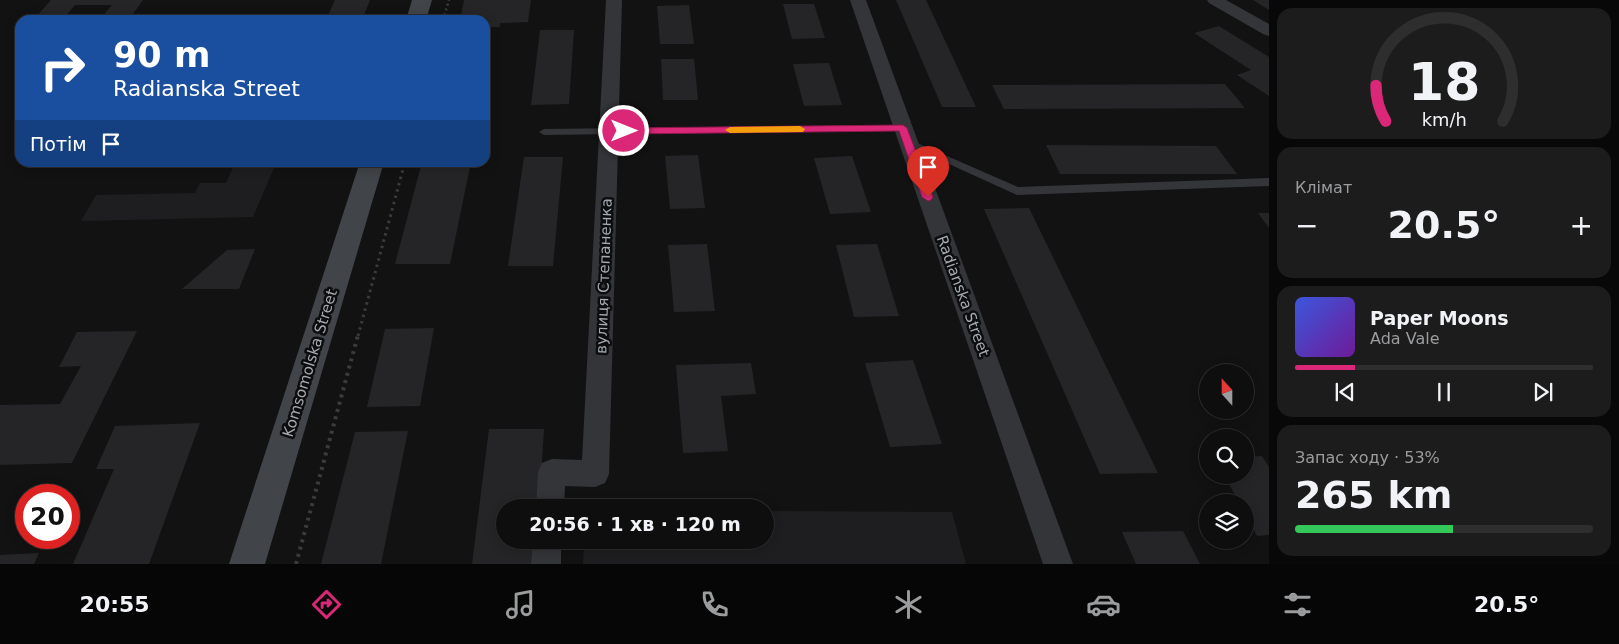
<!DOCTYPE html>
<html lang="uk">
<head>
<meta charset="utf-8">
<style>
	body { margin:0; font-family:"DejaVu Sans",sans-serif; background:#1c1c1c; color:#f1f3f6; height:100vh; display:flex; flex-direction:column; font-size:19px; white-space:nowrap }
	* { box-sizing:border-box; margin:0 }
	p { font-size:16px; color:#9b9c9e }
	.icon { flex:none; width:28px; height:28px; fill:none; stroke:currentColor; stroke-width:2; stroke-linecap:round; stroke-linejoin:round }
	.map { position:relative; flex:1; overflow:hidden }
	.sheet { display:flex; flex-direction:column; gap:8px; padding:8px; background:#080808; width:350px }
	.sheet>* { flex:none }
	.top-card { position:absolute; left:15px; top:15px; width:475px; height:152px; border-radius:15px; box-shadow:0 2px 12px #0003,0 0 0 1px #2e2e2e; background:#1a4fa0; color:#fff; overflow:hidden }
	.needle { width:32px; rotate:339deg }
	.fabs { position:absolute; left:1199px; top:364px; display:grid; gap:10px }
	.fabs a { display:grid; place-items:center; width:55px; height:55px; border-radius:50%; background:#0e0e0e; box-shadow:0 2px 12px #0003,0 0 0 1px #2e2e2e; font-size:25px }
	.speed { position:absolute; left:15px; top:484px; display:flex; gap:10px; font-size:25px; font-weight:700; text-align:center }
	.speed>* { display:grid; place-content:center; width:65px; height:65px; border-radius:50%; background:#0e0e0e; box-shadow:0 2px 12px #0003,0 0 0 1px #2e2e2e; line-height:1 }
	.speed .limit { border:8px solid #d22; background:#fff; color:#111 }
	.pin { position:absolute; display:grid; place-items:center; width:42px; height:42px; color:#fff; margin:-51px -21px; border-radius:50% 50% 50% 0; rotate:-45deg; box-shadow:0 0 5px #0007 }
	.pin .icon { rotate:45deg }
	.me { position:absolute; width:55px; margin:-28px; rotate:90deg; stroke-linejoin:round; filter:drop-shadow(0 0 4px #0008) }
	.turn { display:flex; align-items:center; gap:18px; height:105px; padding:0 15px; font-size:22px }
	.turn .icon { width:65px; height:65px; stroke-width:2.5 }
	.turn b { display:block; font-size:35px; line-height:42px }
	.then { display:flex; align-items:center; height:48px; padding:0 15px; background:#0003; gap:10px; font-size:19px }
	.big { font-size:38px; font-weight:800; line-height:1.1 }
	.sheet .card { flex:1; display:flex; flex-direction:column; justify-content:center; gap:8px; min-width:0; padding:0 18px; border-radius:15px; background:#1c1c1c }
	.sheet .dial { align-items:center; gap:0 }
	.dial svg { height:130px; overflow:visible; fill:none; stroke:#2e2e2e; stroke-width:7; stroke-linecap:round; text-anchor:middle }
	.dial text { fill:#f1f3f6; stroke:none }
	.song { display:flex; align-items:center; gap:15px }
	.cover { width:60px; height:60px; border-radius:8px; background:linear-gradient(135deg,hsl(230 70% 55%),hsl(280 70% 35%)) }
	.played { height:5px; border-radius:2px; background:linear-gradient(90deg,#db2777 20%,#2e2e2e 20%) }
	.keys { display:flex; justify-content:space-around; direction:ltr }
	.heat { display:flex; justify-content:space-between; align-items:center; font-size:28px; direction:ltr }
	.charge { height:8px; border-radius:4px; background:linear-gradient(90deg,#34c759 53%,#2e2e2e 0) }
	.trip { position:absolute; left:496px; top:499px; width:278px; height:50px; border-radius:25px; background:#0e0e0e; box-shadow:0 2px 12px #0003,0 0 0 1px #2e2e2e; font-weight:800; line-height:50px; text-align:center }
	.dock { display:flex; height:80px; justify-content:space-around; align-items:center; background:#060606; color:#9b9c9e }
	.dock .icon { width:35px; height:35px }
	.dock .active { color:#db2777 }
	.dock b { font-size:22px; color:#f1f3f6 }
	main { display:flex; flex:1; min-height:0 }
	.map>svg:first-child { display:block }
	.built { fill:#1e1e20 }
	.building { fill:#252527 }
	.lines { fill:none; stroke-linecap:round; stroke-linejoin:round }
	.path-far2 { stroke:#393c3f; stroke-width:2.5; stroke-dasharray:2 3; stroke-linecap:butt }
	.path-far1 { stroke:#393c3f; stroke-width:3; stroke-dasharray:2.5 4; stroke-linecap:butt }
	.path { stroke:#393c3f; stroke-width:4; stroke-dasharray:3 4.5; stroke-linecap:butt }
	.lane { fill:#333538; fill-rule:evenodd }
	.street { fill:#333538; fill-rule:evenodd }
	.secondary { fill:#414448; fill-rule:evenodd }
	.route { fill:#db2777; stroke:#8e194d }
	.slow { fill:#f59e0b }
	.labels { text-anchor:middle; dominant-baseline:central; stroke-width:5; stroke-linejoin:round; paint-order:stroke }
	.street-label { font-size:15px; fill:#a4abb3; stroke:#0d0d0e }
</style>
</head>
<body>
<main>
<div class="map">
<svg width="1269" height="564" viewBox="0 0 1269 564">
	<rect width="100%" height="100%" fill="#121213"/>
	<g class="built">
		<polygon points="235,163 276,163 253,217 81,221 96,195 195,193 200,183 226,183"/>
		<polygon points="765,511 952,512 966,564 583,564 584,544 565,545 565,540 765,540"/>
	</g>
	<g class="building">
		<polygon points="51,0 143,0 130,18 101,18 112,5 75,5 64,18 35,18"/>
		<polygon points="335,0 370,0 362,20 326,20"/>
		<polygon points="464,0 531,0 528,22 500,23 500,27 485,27 485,20 460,20"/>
		<polygon points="896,0 926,0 976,107 942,107"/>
		<polygon points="1253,0 1269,0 1269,10"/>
		<polygon points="783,4 814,4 825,38 792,39"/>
		<polygon points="689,5 694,44 660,44 657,6"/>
		<polygon points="1219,26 1269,57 1269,96 1237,75 1251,70 1194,33"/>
		<polygon points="540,30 574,30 569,104 531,105"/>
		<polygon points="661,59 694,59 698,100 663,100"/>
		<polygon points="829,63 842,105 804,106 793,64"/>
		<polygon points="1225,84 1245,108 1004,109 992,85"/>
		<polygon points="1046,145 1216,146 1237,174 1060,174"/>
		<polygon points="698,155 705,208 670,209 665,156"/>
		<polygon points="852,156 871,212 830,214 814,158"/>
		<polygon points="524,157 563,157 553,266 508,266"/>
		<polygon points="422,162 471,162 450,264 395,264"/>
		<polygon points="1029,208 1158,473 1100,474 984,209"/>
		<polygon points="1258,213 1269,213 1269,228"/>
		<polygon points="707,244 715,311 674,312 668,245"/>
		<polygon points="877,244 899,316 854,317 836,245"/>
		<polygon points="255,249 239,289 182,289 227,250"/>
		<polygon points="434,328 420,406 367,407 385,329"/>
		<polygon points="137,331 72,463 0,465 0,405 60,404 81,366 59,367 77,332"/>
		<polygon points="913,360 942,444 890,447 865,363"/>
		<polygon points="751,363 756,394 721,396 728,451 683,453 676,365"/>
		<polygon points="200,423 149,564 73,564 114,469 96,469 115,426"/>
		<polygon points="489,429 544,429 539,508 505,508 505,540 537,540 535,564 472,564"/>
		<polygon points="408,431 381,564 321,564 355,432"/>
		<polygon points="1262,456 1269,467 1269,535 1257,536 1245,513 1245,502 1239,502 1224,475 1245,475 1245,457"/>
		<polygon points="1183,531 1200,564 1136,564 1122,532"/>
		<polygon points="39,553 34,564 0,564 0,555"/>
	</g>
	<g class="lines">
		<polyline class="path-far2" points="443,20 449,0"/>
		<polyline class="path-far1" points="358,336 405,162"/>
		<polyline class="path" points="296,564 358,335"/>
		<g class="lane">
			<polygon points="903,125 908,128 906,130 544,135 539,132 544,129"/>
			<polygon points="908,139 1018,187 1269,178 1269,186 1017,195 905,144 903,142"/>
		</g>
		<g class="street">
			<polygon points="606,0 622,0 609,474 605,483 595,487 565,486 564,508 536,508 538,472 542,463 552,459 582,460"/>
			<polygon points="850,0 866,0 1073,564 1043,564"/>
			<polygon points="1207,0 1226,0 1269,24 1269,36 1263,34 1209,3"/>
			<polygon points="533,540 561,540 561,564 531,564"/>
		</g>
		<g class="secondary">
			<polygon points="412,0 432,0 426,20 406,20"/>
			<polygon points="360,162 384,162 265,564 229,564"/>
		</g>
	</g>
	<polygon class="route" points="903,125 907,128 933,197 931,200 928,201 922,197 899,131 624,134 619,131 624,128"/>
	<polygon class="slow" points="800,126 805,129 803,132 730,133 725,130 730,127"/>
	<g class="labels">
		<g class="street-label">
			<text transform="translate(604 276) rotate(-88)">вулиця Степаненка</text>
			<text transform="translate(963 296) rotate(70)">Radianska Street</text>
			<text transform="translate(310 363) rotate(-73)">Komsomolska Street</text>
		</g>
	</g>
</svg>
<div class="fabs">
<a><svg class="needle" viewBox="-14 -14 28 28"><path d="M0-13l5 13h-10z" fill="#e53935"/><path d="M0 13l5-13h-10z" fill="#9b9c9e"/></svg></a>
<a><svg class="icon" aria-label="search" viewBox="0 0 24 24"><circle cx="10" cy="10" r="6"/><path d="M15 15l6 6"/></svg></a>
<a><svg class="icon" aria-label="layers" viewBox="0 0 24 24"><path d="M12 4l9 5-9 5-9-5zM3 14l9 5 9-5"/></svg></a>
</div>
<div class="speed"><div class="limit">20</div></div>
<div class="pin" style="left:928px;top:197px;background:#d93025"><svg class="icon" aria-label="arrive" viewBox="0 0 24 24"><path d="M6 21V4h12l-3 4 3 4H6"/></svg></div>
<svg class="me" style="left:624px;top:131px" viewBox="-20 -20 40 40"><circle r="17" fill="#db2777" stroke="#fff" stroke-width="3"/><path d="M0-11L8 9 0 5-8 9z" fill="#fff"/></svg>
<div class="trip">20:56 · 1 хв · 120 m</div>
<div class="top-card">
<div class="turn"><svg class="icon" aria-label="right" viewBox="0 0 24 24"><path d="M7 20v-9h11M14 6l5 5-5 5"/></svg><div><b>90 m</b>Radianska Street</div></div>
<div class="then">Потім<svg class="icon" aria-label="arrive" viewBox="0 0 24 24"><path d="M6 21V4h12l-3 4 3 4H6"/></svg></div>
</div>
</div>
<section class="sheet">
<div class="card dial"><svg viewBox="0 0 100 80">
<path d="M14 69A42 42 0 1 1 86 69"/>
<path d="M14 69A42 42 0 0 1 8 47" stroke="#db2777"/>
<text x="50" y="56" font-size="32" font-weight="700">18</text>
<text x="50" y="72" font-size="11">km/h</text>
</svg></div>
<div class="card"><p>Клімат</p>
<div class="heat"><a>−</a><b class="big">20.5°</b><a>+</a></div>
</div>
<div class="card">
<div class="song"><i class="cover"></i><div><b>Paper Moons</b><p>Ada Vale</p></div></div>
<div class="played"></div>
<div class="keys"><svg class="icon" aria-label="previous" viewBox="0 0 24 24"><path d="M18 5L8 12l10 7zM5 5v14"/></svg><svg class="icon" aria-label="pause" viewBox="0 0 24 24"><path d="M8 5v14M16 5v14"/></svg><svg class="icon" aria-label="next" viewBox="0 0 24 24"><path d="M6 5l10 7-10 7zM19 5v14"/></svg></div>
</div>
<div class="card"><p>Запас ходу · 53%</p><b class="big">265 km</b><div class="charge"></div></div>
</section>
</main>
<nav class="dock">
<b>20:55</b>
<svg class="icon active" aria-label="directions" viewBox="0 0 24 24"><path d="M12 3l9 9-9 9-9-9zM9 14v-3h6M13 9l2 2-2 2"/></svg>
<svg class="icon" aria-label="music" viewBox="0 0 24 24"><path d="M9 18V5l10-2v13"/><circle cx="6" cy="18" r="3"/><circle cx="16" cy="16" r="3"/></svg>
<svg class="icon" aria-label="phone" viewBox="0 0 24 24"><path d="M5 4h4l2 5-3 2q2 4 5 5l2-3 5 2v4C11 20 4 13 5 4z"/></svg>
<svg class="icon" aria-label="climate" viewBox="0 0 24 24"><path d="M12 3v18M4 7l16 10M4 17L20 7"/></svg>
<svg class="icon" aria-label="car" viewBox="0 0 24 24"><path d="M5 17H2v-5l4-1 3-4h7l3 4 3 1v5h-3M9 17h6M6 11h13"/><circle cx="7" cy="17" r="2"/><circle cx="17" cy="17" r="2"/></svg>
<svg class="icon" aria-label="filters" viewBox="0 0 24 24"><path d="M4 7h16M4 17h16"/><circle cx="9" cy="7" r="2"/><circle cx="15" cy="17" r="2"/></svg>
<b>20.5°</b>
</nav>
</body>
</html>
